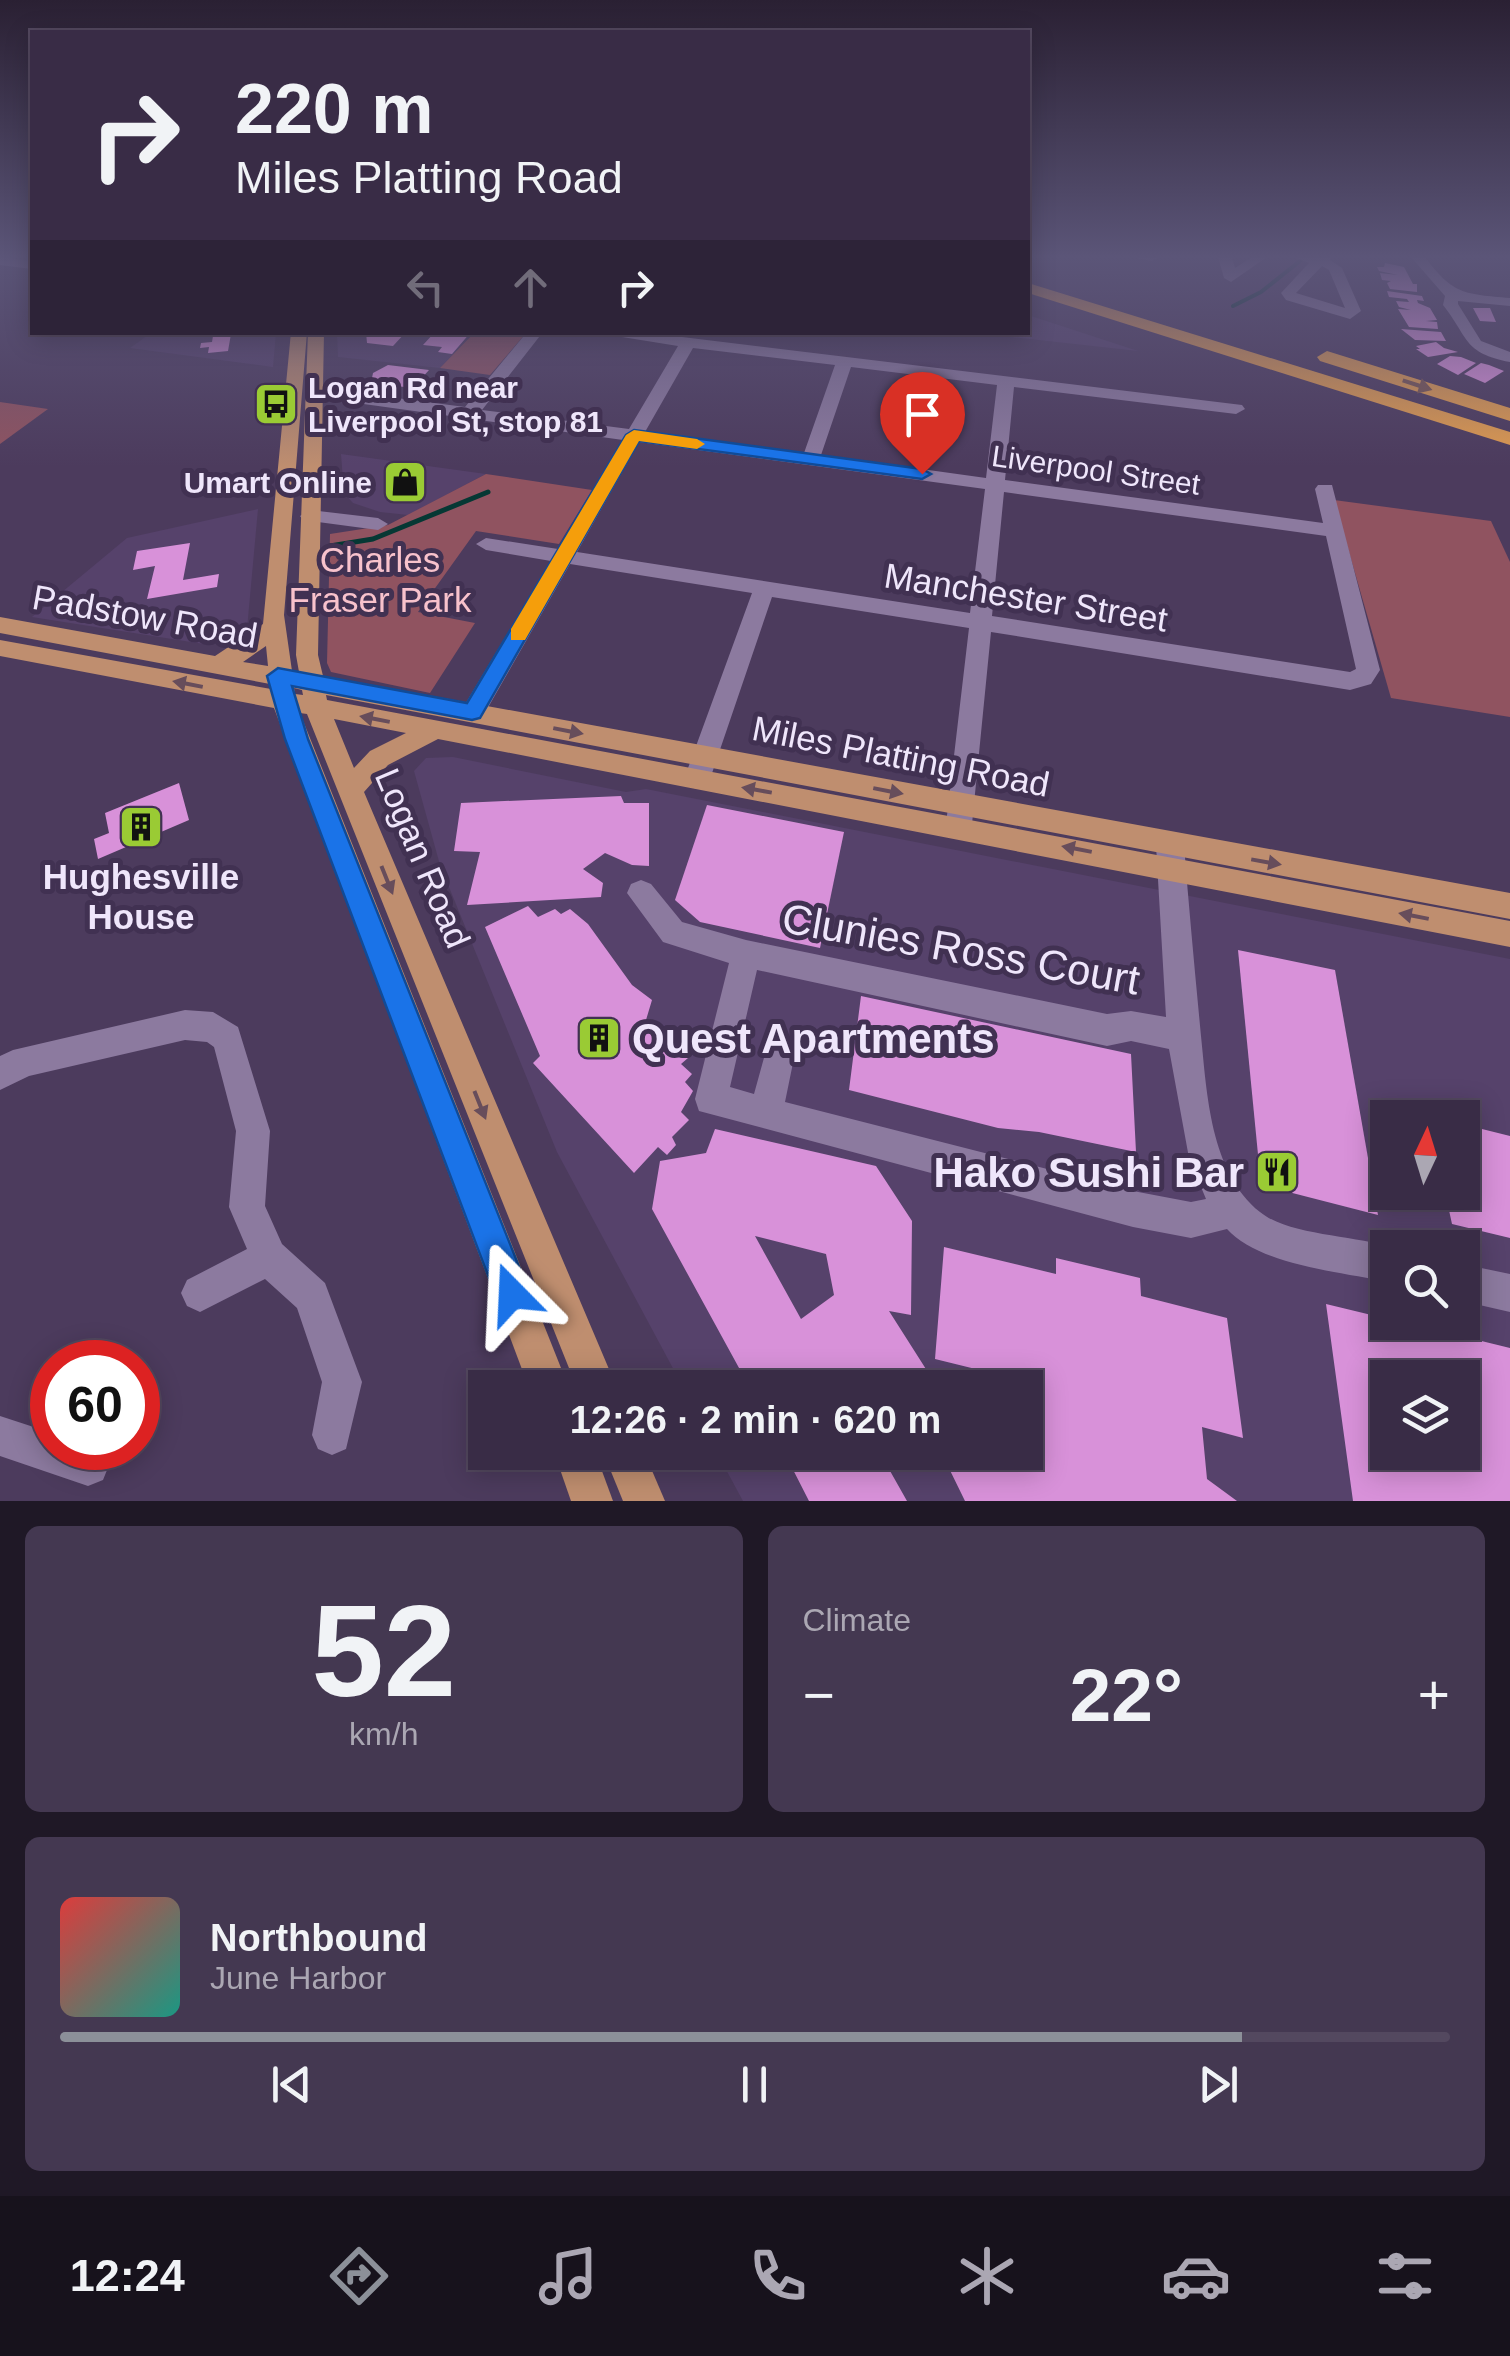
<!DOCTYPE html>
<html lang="en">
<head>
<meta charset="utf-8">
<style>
	body { margin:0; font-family:Helvetica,sans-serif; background:#443851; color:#f1f3f6; height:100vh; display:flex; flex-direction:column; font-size:38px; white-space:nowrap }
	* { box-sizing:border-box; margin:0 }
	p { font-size:32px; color:#aba7b3 }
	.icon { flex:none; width:55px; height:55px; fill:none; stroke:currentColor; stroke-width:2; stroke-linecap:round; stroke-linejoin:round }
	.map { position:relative; height:1501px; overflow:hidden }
	.panel { display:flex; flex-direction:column; gap:25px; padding:25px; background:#1f1826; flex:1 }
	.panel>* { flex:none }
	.top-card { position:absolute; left:30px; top:30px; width:1000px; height:305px; border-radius:0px; box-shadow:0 5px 25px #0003,0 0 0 2px #53485f; background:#392c46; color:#f1f3f6; overflow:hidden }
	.needle { width:65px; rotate:4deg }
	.buttons { position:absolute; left:1370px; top:1100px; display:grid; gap:20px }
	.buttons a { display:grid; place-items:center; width:110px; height:110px; border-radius:0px; background:#392c46; box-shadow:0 5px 25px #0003,0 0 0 2px #53485f; font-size:50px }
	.speed { position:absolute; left:30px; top:1340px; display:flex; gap:20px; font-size:50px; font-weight:700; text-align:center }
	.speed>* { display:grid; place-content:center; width:130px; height:130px; border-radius:50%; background:#392c46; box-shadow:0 5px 25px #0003,0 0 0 2px #53485f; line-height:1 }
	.speed .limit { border:15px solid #d22; background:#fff; color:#111 }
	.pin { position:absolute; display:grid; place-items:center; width:85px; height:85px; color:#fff; margin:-102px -42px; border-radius:50% 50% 50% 0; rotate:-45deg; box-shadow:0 0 10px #0007 }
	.pin .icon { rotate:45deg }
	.me { position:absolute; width:110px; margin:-55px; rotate:339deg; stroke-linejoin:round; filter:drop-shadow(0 0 8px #0008) }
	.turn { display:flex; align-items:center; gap:35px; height:210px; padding:0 40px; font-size:45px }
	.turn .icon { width:130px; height:130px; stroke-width:2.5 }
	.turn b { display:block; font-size:70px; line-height:85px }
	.lanes { display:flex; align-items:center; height:95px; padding:0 40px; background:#0003; justify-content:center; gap:50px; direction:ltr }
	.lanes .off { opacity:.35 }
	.big { font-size:75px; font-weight:800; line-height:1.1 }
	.panel .tile { flex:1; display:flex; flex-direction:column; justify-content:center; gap:15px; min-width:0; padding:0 35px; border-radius:15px; background:#443851 }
	.panel .dial { align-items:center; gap:0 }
	.dial b { font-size:130px; line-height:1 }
	.song { display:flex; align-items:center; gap:30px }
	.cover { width:120px; height:120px; border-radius:15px; background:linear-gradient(135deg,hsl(0 70% 55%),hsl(170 70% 35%)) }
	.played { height:10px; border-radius:5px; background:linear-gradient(90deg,#8c9099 85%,#53485f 85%) }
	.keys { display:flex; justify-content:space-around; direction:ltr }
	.heat { display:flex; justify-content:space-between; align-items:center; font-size:55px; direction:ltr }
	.panel .tiles { flex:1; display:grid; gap:25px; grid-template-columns:1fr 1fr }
	.tile:last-child { grid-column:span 2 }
	.trip { position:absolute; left:468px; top:1370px; width:575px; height:100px; border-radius:0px; background:#392c46; box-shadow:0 5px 25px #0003,0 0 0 2px #53485f; font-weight:800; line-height:100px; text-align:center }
	.tabs { display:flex; height:160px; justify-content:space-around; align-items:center; background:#17121c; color:#aba7b3 }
	.tabs .icon { width:70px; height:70px }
	.tabs .current { color:#8c9099 }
	.tabs b { font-size:45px; color:#f1f3f6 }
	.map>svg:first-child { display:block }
	.built { fill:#56426b; fill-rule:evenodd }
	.green { fill:#905360 }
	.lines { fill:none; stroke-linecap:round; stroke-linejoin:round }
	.stream-far1 { stroke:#063834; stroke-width:4 }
	.stream { stroke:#063834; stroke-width:5 }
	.building { fill:#d891d9; fill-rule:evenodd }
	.minor { fill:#8c7a9f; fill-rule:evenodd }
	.major { fill:#bf8e6f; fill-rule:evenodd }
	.highway { fill:#e19b4f; fill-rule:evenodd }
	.oneway { fill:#795651 }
	.oneway2 { fill:#674d5b }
	.route { fill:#1a73e8; stroke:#114b97; stroke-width:2.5 }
	.slow { fill:#f59e0b }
	.labels { text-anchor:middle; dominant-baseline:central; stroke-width:10; stroke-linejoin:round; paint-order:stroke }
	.far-poi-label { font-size:30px; font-weight:bold; fill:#efe6fb; stroke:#413152; text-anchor:start }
	.far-street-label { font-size:30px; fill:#efe6fb; stroke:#413152 }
	.park-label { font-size:35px; fill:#f8c2cc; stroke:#413152 }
	.street-label { font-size:35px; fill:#efe6fb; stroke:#413152 }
	.poi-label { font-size:35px; font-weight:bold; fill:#efe6fb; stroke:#413152 }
	.near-street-label { font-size:42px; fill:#efe6fb; stroke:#413152 }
	.near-poi-label { font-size:42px; font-weight:bold; fill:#efe6fb; stroke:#413152; text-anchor:start }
</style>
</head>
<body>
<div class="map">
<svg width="1510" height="1501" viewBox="0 0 1510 1501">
	<rect width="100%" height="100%" fill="#4c3b5d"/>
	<g class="built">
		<polygon points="1028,315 1138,351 974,333 1028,332"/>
		<polygon points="151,333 276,333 273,367 130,348"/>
		<polygon points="337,333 474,333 440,368 338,357"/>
		<polygon points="341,454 486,474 408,515 380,512 353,503 344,493"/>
		<polygon points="258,509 247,629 210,645 32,617 127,538"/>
		<path d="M453 757 626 792 646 789 1510 959V1501H743L717 1453 1025 1452V1388L683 1387 557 1152 440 865 414 771 426 758ZM1388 1118H1462V1192H1388ZM1388 1248H1462V1322H1388ZM1388 1378H1462V1452H1388Z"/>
	</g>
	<g class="green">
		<polygon points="474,333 474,332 526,333 490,375 440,368"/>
		<polygon points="0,402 48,409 0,444"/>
		<polygon points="486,474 592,490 559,544 476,531 418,612 475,623 430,693 331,672 327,663 330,534 388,525"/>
		<polygon points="1334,500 1491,521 1510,562 1510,717 1391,698"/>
	</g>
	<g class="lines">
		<polyline class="stream-far1" points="1233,306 1261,292 1305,257"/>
		<polyline class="stream" points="330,546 373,539 488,492"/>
	</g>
	<g class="building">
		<polygon points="1385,263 1404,267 1413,284 1417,284 1417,292 1390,289 1387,283 1391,281 1382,280 1380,273 1398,275 1379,271 1377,267 1384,267"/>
		<polygon points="1387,291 1422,296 1424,301 1417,300 1418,303 1430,308 1437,320 1426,321 1437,322 1438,329 1409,327 1398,309 1411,310 1399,307 1396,301 1409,302 1407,299 1389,297"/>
		<polygon points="1473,308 1490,308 1496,322 1480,321"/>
		<polygon points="1401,329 1441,332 1446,341 1415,340"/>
		<polygon points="366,332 406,332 393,346 367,343"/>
		<polygon points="455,332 471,332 452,354 438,352 442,347 423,345 434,333"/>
		<polygon points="231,334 228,351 208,353 209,347 200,348 201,343 212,342 213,336"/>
		<polygon points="1436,342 1444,348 1458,352 1428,357 1416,349 1420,349 1416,346"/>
		<polygon points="1450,356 1461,357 1476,363 1458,375 1437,364"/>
		<polygon points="1481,363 1489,365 1504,371 1485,383 1464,374"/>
		<polygon points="388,365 429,370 413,388 371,383 373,373"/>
		<polygon points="407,465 425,468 402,498 384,495"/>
		<polygon points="190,543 183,580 219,574 217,587 147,599 155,566 133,570 137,551"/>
		<polygon points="179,783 189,820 98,859 94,839 109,833 105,813"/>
		<polygon points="621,796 624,803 649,803 649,866 632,865 605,853 583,869 603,883 601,897 467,905 480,852 454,851 461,803"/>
		<polygon points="707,805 844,832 820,948 700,922 675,900"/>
		<polygon points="528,906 538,917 555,909 561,914 570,909 588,924 632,985 652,1000 646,1020 688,1058 681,1064 692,1074 685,1082 693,1091 681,1112 689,1120 672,1137 676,1145 667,1155 658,1147 634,1173 533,1063 540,1056 485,927"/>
		<polygon points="1238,950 1335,970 1378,1215 1261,1185"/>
		<polygon points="861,996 1131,1054 1136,1152 1039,1132 998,1128 849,1090"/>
		<polygon points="1462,1124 1510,1136 1510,1238 1452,1224 1445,1192 1462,1192"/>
		<path d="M715 1129 876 1166 912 1221 911 1315 889 1311 938 1388H750L652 1209 660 1161 706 1153ZM755 1236 826 1254 834 1295 801 1319Z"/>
		<polygon points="944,1247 1056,1274 1056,1258 1140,1278 1141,1296 1227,1318 1243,1438 1202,1427 1207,1479 1237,1501 965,1501 941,1452 1025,1452 1025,1388 1007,1388 1008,1377 935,1359"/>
		<path d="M1326 1304 1388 1319V1322H1404L1510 1348V1501H1353ZM1388 1378H1462V1452H1388Z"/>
		<polygon points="784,1452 895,1452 885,1462 907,1501 809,1501"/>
	</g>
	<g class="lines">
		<g class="minor">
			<polygon points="0,257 32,261 32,269 0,265"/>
			<polygon points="1132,257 1159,257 1152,261"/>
			<polygon points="1218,257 1232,257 1235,268 1252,257 1267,257 1231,282 1224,278"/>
			<path d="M1294 257H1332L1330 260 1342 268 1361 311 1350 319 1286 300 1281 293 1309 263ZM1322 266 1329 270 1345 308 1296 293Z"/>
			<path d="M1411 257H1425C1453 295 1465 294 1510 298V306L1458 301V304L1481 341 1510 352V362C1463 353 1469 338 1443 305L1445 296Z"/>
			<path d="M527 332H543L482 410 629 429 678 346 591 332H641L1242 405 1245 409 1236 414 1014 387 1005 480 1323 523 1315 489 1318 485H1332L1380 670 1371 684 1350 690 991 632 972 824 968 832 959 835 950 832 946 824 969 628 772 597 710 779 706 786 697 789 688 786 684 779 752 593 570 564 482 718H464L461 712 464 706 551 561 486 550 476 544 486 538 558 549 623 440 313 397 305 392 313 387 465 407ZM693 348 835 365 804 453 645 432ZM851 367 997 385 986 478 821 455ZM639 442 985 489 970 613 577 552ZM1004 492 1326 536 1356 669 1350 672 992 616Z"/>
			<polygon points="310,510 378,518 388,524 378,530 303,520 300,516"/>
			<path d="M1170 833 1180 837 1184 845C1189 909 1195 973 1201 1036 1207 1093 1210 1172 1260 1212 1289 1236 1356 1235 1392 1248H1388V1282C1342 1272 1259 1265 1227 1229L1191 1238 1133 1227 699 1111 695 1099 729 963 663 942 627 893 631 884 641 880 651 884 682 922 746 940 1107 1014 1131 1011 1166 1017 1156 845 1160 837ZM757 970 1107 1046 1131 1041 1169 1049 1189 1158 1206 1199 1191 1202 1133 1191 785 1102 794 1058 789 1047 778 1042 767 1047 754 1094 730 1087Z"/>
			<polygon points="185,1010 213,1012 238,1027 270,1131 265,1206 282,1244 325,1283 362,1382 346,1449 332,1455 318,1449 312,1435 322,1382 297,1308 265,1279 200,1312 187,1306 181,1293 187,1280 247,1249 229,1207 236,1131 214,1047 207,1042 185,1040 29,1076 0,1090 0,1056 13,1050"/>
			<polygon points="1462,1264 1510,1274 1510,1312 1462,1301"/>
			<polygon points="0,1416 52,1433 52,1448 103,1450 109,1465 103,1480 88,1486 0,1456"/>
		</g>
		<g class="major">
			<path d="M291 332H307L284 615 292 671 299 672 296 655 308 332H324L318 655 323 676 1510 893V919L326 695 327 700 1510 921V947L438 739 388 765 364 792 617 1388H577L307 714 300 713 569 1388H529L274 708 0 656V640L271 689 270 684 0 633V617L215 656 263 624ZM266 646 268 666 243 662ZM294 688 302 690 303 695 295 694ZM334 719 406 733 370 751 354 768Z"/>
			<polygon points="554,1452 595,1452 613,1501 571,1501"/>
			<polygon points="603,1452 644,1452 665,1501 623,1501"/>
		</g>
		<g class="highway">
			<polygon points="1028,283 1510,432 1510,445 1028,293"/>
			<polygon points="1327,351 1510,408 1510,421 1320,361 1317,357"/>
		</g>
	</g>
	<defs><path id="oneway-solid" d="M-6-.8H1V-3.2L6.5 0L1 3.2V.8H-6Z" transform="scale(2.5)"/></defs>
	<use class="oneway" href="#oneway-solid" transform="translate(1417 385) rotate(18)"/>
	<g class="oneway2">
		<use href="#oneway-solid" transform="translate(188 684) rotate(-169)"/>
		<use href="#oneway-solid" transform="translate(375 719) rotate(-169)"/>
		<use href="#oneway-solid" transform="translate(568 731) rotate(11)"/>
		<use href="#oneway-solid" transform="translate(757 790) rotate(-170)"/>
		<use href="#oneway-solid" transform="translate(888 791) rotate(11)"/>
		<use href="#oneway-solid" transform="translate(1077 849) rotate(-169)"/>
		<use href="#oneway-solid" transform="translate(1266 862) rotate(10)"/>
		<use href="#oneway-solid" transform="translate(387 880) rotate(68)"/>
		<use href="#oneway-solid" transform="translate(1414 916) rotate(-169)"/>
		<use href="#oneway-solid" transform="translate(480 1105) rotate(68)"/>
	</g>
	<linearGradient id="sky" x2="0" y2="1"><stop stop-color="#2a2033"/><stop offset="0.55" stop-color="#5b5578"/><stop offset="1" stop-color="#5b5578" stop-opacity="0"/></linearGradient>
	<rect width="1510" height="467" fill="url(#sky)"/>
	<polygon class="route" points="634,430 922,469 931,474 922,479 639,441 480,718 472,720 292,686 308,739 530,1294 525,1306 512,1311 500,1306 495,1294 285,739 267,676 278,668 467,703 626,435"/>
	<polygon class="slow" points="634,430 697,439 705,444 697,449 639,441 525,640 511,640 511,629 626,435"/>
	<defs>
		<g id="bus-square" transform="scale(2.25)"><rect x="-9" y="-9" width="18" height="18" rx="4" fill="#9acb34" stroke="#413152"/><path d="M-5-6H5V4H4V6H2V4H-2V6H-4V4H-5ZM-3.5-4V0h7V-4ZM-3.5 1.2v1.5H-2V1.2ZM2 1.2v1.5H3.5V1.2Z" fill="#111"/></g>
		<g id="shop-square" transform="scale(2.25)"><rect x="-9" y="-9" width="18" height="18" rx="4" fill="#9acb34" stroke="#413152"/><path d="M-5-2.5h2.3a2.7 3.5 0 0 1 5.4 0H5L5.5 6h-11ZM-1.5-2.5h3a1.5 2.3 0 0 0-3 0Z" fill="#111"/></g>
		<g id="building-square" transform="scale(2.25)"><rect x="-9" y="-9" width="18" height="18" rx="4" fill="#9acb34" stroke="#413152"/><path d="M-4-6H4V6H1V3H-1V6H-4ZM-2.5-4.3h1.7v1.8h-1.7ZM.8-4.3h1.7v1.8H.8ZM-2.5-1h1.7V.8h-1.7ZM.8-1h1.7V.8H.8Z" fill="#111"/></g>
		<g id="restaurant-square" transform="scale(2.25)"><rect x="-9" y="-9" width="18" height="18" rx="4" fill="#9acb34" stroke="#413152"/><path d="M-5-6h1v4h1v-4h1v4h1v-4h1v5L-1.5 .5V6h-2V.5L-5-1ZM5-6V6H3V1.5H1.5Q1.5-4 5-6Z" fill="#111"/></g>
	</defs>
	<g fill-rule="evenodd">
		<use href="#bus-square" x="276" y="404"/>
		<use href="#shop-square" x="405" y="482"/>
		<use href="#building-square" x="141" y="827"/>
		<use href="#building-square" x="599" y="1038"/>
		<use href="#restaurant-square" x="1277" y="1172"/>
	</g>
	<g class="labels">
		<g class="far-poi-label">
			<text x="308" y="387">Logan Rd near<tspan x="308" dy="34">Liverpool St, stop 81</tspan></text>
			<text x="372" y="482" text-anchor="end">Umart Online</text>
		</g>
		<g class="far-street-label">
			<text transform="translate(1096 470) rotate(8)">Liverpool Street</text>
		</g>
		<g class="park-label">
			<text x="380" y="559">Charles<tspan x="380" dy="40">Fraser Park</tspan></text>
		</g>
		<g class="street-label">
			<text transform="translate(1026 597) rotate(9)">Manchester Street</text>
			<text transform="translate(145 616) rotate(10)">Padstow Road</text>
			<text transform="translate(901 756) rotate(11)">Miles Platting Road</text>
			<text transform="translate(423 858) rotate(67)">Logan Road</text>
		</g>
		<g class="poi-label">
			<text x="141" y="876">Hughesville<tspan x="141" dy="40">House</tspan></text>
		</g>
		<g class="near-street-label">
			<text transform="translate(961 949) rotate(10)">Clunies Ross Court</text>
		</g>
		<g class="near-poi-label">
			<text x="632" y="1038">Quest Apartments</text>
			<text x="1244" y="1172" text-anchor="end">Hako Sushi Bar</text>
		</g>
	</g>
</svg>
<div class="buttons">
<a><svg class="needle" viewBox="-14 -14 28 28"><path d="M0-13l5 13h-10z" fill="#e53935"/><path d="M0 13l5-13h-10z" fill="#aba7b3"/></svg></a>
<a><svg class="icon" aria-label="search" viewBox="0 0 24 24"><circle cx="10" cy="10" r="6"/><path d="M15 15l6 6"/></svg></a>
<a><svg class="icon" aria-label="layers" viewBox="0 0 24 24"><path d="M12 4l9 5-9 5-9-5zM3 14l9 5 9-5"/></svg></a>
</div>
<div class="speed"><div class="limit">60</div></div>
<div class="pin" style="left:922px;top:474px;background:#d93025"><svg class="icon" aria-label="arrive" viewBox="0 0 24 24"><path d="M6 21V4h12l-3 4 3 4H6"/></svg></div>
<svg class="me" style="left:512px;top:1294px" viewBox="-20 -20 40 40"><path d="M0-17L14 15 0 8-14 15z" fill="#1a73e8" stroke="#fff" stroke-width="4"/></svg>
<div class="trip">12:26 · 2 min · 620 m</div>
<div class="top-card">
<div class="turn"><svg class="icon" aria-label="right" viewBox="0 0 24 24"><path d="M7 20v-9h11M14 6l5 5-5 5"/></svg><div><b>220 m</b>Miles Platting Road</div></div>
<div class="lanes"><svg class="icon off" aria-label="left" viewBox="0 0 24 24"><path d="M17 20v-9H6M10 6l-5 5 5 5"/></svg><svg class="icon off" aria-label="ahead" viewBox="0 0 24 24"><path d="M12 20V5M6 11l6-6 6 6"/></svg><svg class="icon" aria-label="right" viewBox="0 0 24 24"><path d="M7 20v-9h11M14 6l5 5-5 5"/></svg></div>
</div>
</div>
<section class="panel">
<div class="tiles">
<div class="tile dial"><b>52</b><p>km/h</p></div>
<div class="tile"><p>Climate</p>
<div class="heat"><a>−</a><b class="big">22°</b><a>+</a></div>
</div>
<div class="tile">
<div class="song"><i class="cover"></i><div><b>Northbound</b><p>June Harbor</p></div></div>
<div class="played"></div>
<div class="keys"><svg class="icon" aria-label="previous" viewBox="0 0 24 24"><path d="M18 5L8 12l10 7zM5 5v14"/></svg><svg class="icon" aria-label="pause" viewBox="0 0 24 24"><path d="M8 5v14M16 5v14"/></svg><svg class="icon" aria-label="next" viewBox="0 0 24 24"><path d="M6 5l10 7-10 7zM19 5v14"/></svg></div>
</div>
</div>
</section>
<nav class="tabs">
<b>12:24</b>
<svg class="icon current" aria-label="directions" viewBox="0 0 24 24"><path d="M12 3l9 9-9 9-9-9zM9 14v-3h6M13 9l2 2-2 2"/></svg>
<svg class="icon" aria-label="music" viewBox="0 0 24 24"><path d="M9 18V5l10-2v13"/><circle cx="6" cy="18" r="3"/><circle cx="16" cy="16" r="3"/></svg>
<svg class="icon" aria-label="phone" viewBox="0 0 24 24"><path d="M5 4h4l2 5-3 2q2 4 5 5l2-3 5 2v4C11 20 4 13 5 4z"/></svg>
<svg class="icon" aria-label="climate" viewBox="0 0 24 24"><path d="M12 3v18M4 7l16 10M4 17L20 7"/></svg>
<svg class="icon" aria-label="car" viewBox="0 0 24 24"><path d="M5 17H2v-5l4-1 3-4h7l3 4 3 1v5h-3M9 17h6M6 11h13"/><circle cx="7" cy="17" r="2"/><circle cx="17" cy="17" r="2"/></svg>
<svg class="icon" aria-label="filters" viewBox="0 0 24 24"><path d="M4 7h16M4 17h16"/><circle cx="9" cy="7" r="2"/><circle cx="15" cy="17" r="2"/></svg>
</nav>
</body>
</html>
